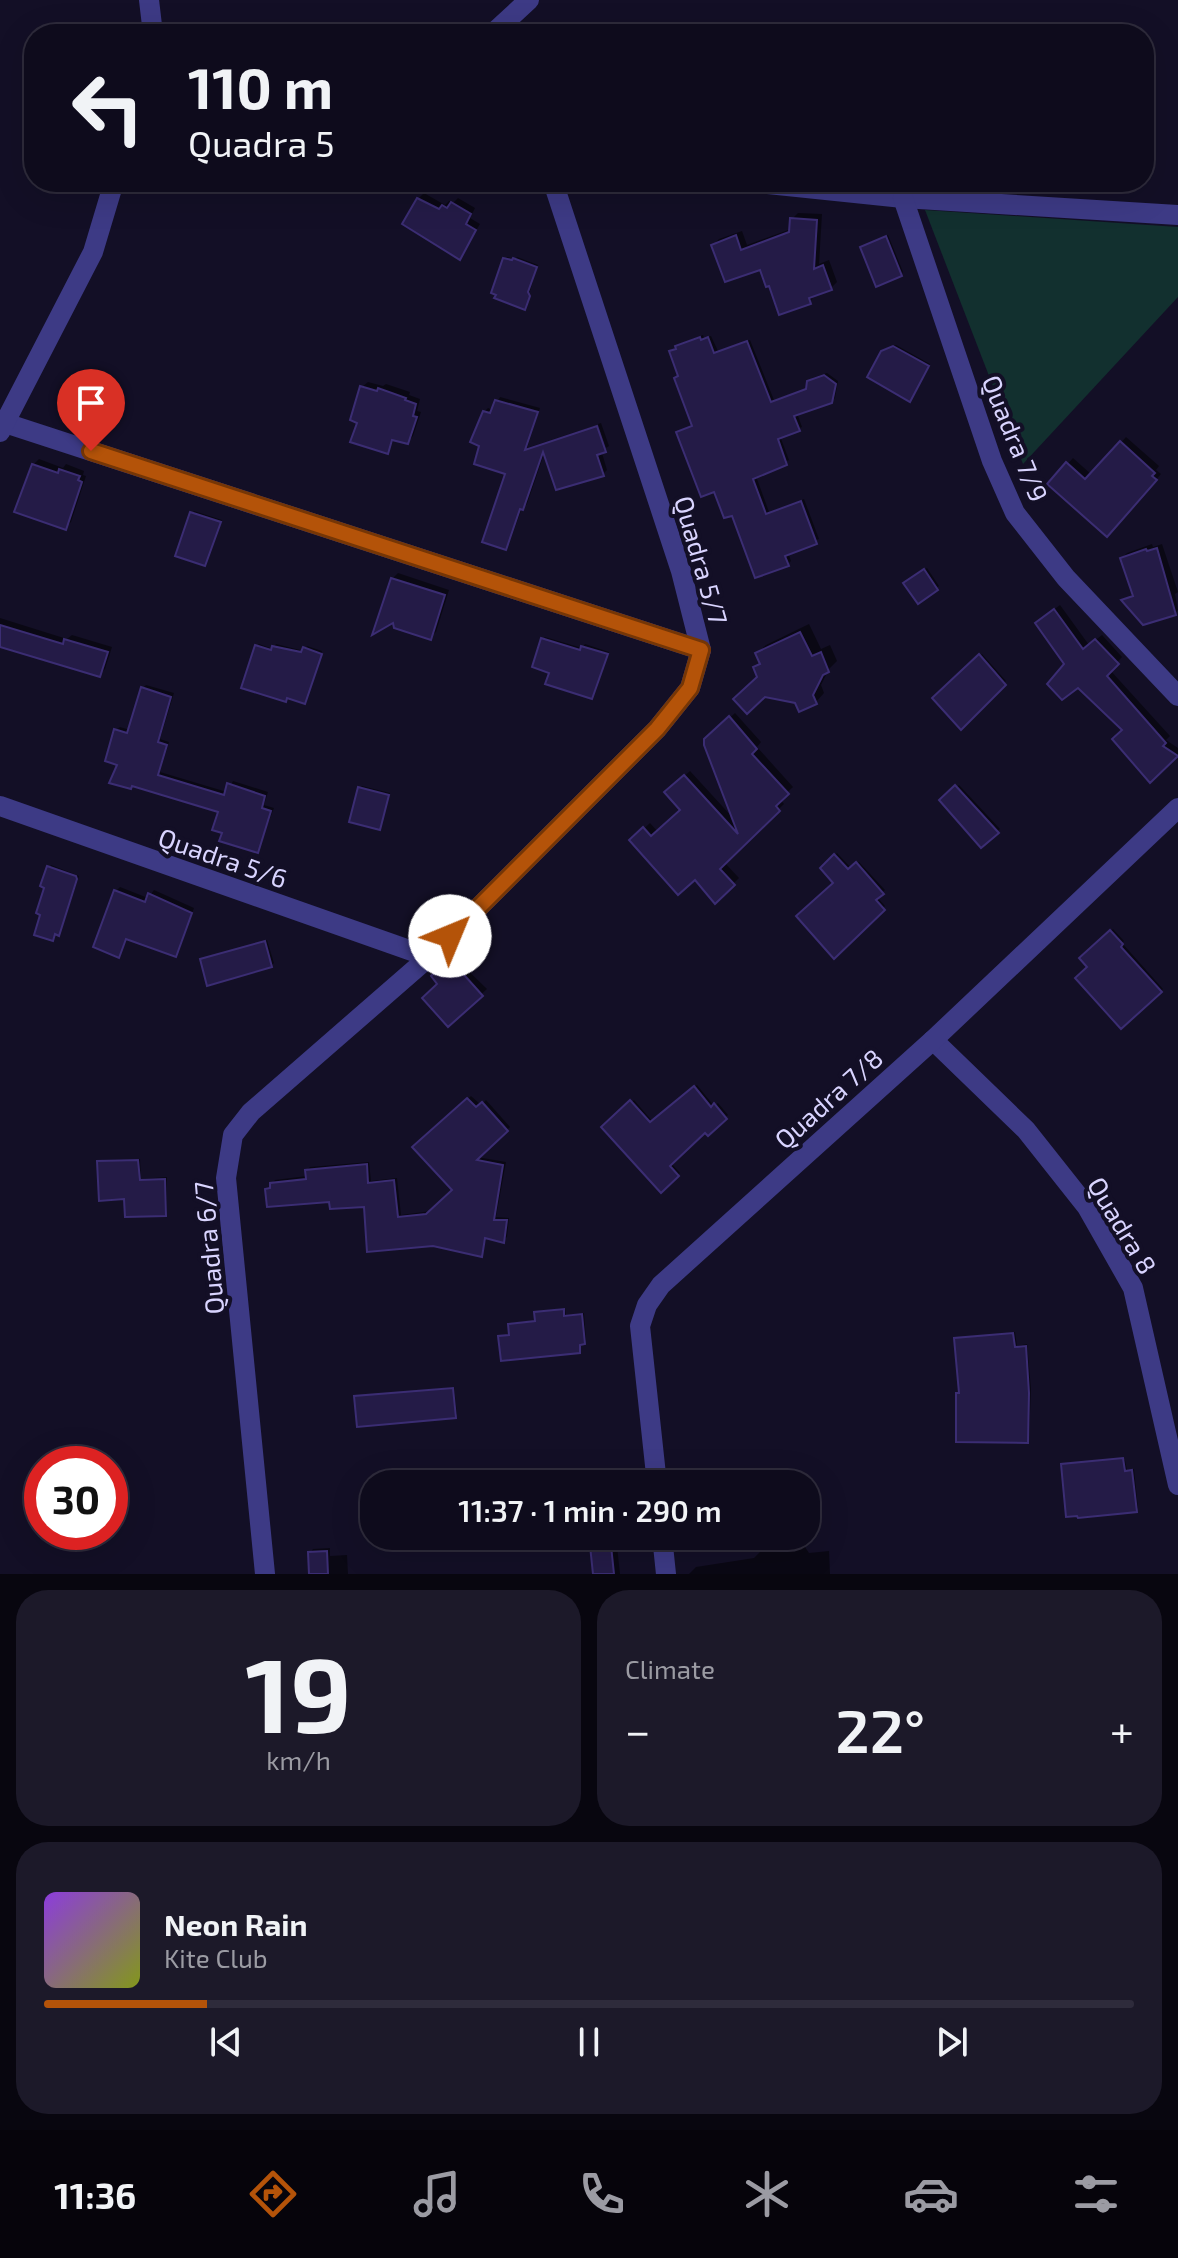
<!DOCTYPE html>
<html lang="en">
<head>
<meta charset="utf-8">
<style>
	body { margin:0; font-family:"Exo 2",sans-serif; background:#1c1929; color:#f1f3f6; height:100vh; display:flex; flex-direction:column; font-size:30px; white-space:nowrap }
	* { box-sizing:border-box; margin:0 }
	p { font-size:26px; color:#9b9ba3 }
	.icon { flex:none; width:44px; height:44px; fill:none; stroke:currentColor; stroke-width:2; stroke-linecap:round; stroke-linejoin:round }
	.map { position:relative; height:1574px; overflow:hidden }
	.side { display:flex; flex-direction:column; gap:16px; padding:16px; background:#08060f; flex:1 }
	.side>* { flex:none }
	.banner { position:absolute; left:24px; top:24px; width:1130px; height:168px; border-radius:32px; box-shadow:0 8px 32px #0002,0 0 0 2px #2e2b3b; background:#0e0b1c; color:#f1f3f6; overflow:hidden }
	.speed { position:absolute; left:24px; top:1446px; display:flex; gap:16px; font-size:40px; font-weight:700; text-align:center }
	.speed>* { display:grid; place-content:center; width:104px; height:104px; border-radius:50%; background:#0e0b1c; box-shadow:0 8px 32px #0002,0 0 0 2px #2e2b3b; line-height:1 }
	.speed .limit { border:12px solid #d22; background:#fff; color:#111 }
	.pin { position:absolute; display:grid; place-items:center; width:68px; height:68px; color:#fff; margin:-82px -34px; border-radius:50% 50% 50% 0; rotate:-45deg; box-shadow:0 0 8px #0007 }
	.pin .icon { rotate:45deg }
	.me { position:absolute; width:88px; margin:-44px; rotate:45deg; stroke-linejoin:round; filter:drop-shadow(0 0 6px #0008) }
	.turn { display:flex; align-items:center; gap:28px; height:168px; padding:0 32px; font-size:36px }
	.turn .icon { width:104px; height:104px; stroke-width:2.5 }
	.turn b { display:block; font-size:56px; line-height:68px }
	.big { font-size:60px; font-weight:600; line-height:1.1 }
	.side .card { flex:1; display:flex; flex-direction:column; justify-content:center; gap:12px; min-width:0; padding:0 28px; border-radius:32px; background:#1c1929 }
	.side .dial { align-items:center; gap:0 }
	.dial b { font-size:104px; line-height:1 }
	.song { display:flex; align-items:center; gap:24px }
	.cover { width:96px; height:96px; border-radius:12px; background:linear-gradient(135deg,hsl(270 70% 55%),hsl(70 70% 35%)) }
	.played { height:8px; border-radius:4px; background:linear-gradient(90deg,#b45309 15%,#2e2b3b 15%) }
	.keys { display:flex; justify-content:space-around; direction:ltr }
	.heat { display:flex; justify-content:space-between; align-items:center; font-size:44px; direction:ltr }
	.side .tiles { flex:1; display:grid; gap:16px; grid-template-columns:1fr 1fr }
	.card:last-child { grid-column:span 2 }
	.trip { position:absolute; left:360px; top:1470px; width:460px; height:80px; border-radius:32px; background:#0e0b1c; box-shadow:0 8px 32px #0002,0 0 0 2px #2e2b3b; font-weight:600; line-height:80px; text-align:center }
	.tab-bar { display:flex; height:128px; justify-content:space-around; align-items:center; background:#06040b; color:#9b9ba3 }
	.tab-bar .icon { width:56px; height:56px }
	.tab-bar .active { color:#b45309 }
	.tab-bar b { font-size:36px; color:#f1f3f6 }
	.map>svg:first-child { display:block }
	.green { fill:#12302f }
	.shadow { fill:#0007 }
	.building { fill:#241b47; stroke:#3b2d73; stroke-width:2 }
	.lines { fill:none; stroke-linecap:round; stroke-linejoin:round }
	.street { stroke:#3d3a85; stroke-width:20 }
	.route-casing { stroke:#753606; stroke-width:20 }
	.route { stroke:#b45309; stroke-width:14 }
	.labels { text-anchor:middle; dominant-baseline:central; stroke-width:8; stroke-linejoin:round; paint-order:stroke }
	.street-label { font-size:26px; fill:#d9d4ff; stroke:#130f26 }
</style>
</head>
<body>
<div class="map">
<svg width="1178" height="1574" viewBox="0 0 1178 1574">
	<rect width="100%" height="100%" fill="#130f26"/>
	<polygon class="green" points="925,210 1178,227 1178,297 1023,464"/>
	<g class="shadow">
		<polygon points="1144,103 1155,103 1155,120 1149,123 1147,133 1144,133"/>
		<polygon points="424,193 445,205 449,201 453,203 458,198 475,208 470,218 480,224 459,258 418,199"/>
		<polygon points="798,213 822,214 819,264 829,260 837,282 831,288 815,294 810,302 761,267 713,245 719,239 742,231 747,245 791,229 792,219"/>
		<polygon points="888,235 903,272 901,275 863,247"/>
		<polygon points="507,257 515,259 517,257 538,265 525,307 505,259"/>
		<polygon points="703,335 704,338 711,336 718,351 750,340 774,400 808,388 812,378 827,373 838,381 835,398 831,401 797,413 802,427 780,436 789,460 756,476 769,512 804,499 819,539 788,552 791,561 788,564 733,513 679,432 694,425 671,352 680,344"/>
		<polygon points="896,345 930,364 912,397 885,349"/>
		<polygon points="368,382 383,386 386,384 410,392 409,395 420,399 417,411 421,412 413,436 408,442 395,438 387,451 359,421 362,387"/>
		<polygon points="500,397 540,408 527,448 594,426 607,470 603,474 545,451 527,504 522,508 509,544 505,548 508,473 482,445 484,412 488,408 493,410"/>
		<polygon points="601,423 609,446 606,448 598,424"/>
		<polygon points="1126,437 1159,466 1156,470 1161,474 1113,528 1050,484 1073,458 1092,475"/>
		<polygon points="39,459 63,468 66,464 84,471 83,475 86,476 71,522 65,528 33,465"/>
		<polygon points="194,511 222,520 204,564 192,514"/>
		<polygon points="1152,544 1153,547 1162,544 1178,592 1175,594 1178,610 1175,613 1124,600 1134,593 1122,558 1127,553"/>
		<polygon points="927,568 939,586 918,601 908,581"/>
		<polygon points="398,573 449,590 436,632 430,637 392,579"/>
		<polygon points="1060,605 1089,645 1102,635 1122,657 1110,670 1170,736 1166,740 1178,748 1178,755 1150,780 1124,730 1067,665 1043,618"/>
		<polygon points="0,618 67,639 72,635 112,647 105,669 99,675 0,645"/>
		<polygon points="809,624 821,649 830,645 837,661 829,669 821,685 824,693 816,702 796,701 759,677 755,668 762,662 757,653 766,645"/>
		<polygon points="545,637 582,648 585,644 609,652 592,697 552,672 543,639"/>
		<polygon points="259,644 273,649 276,644 304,651 307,646 322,651 305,702 287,698 285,700 257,646"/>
		<polygon points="982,654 1006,681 961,727 934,698"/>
		<polygon points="146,685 174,693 160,739 169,742 160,772 227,792 233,781 268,792 264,805 274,808 257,851 224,832 221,811 120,763 116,730 120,727 130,730 142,689"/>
		<polygon points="735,713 761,742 757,747 793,787 780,799 784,804 724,862 739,878 716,901 695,877 632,840 650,823 658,832 683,810 667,792 690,771 734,819 706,740"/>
		<polygon points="959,785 1000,829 981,845 942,800"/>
		<polygon points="362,786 390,793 379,827 359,788"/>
		<polygon points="837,853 852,869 859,862 885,890 877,897 885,906 834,956 836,883 822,868"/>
		<polygon points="51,865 79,876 61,931 56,932 52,939 47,887"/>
		<polygon points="120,887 148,898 154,890 194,908 179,951 175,955 128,938 119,955 116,891"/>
		<polygon points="1113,929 1124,941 1122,943 1163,989 1122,1026 1090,967 1081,958"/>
		<polygon points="267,940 274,963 271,966 202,960"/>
		<polygon points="454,957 487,989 448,1024 440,984 434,976"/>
		<polygon points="697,1085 714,1106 718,1103 728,1115 708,1133 705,1130 670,1162 680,1173 661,1190 604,1127 634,1100 653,1122"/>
		<polygon points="471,1096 481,1105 486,1100 510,1127 477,1157 506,1162 496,1217 509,1218 507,1237 503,1240 487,1237 481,1254 366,1205 267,1190 275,1180 307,1176 307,1170 310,1167 369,1162 371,1181 397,1178 401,1215 431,1211 454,1190 415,1147"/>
		<polygon points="140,1159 141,1179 167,1177 167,1211 165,1214 126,1197 99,1162 102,1160"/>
		<polygon points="565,1308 566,1315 584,1313 586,1340 582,1343 579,1351 500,1337 510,1334 512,1323 537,1320 539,1311"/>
		<polygon points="1015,1332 1017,1346 1027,1344 1031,1389 1029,1438 1027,1441 958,1394 960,1391 956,1339"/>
		<polygon points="454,1387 457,1414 455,1416 356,1397"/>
		<polygon points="1125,1460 1127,1470 1134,1469 1138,1508 1136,1510 1063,1466"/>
		<polygon points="591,1536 616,1536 620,1574 595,1574"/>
		<polygon points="793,1547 805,1547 809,1553 829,1551 830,1574 689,1574 696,1567 754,1558 761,1551"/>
		<polygon points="330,1548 330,1556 347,1555 348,1574 309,1574 310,1553 313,1549"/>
	</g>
	<g class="building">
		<polygon points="417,198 439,209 442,205 447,208 451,202 471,214 466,224 476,230 460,260 402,224"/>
		<polygon points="790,218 817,220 814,269 823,265 832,290 809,298 811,304 779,315 769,286 766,287 760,270 725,282 711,245 736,235 741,250 789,232"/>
		<polygon points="886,236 902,276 876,287 860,247"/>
		<polygon points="503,258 512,260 513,258 537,267 528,292 530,296 525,310 494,298 496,295 491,293"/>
		<polygon points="700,337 701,340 708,337 714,353 747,341 771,402 806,389 807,381 824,375 836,384 832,403 794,416 800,431 778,439 787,465 753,479 766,514 801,501 817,544 785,556 789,566 755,578 732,516 724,518 714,492 701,497 676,432 692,426 674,378 678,376 669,351 676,349 675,346"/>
		<polygon points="893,346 929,366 910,402 867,377 881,351"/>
		<polygon points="360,386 377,391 378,388 406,398 405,400 416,404 413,416 417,417 408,444 392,440 388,454 350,442 357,423 350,420"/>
		<polygon points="495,400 538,412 525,450 597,426 606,452 597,455 604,476 556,490 543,452 523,510 520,509 506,550 482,542 505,474 474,464 479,446 470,442 483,411 490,413"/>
		<polygon points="1120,441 1155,473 1152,476 1157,480 1107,537 1047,484 1066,462 1085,479"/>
		<polygon points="32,464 58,473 59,469 80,476 78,480 82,482 66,530 14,512"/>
		<polygon points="190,512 221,522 205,566 175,556"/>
		<polygon points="1157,548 1176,615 1143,625 1121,600 1133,596 1120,558 1146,549 1147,551"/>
		<polygon points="924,569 938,590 918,604 903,583"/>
		<polygon points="391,578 445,595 431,640 394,628 393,623 372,635"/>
		<polygon points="1054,609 1083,649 1095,639 1119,664 1107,676 1166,743 1163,746 1178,756 1150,783 1112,739 1122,730 1078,688 1062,700 1047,684 1064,664 1035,623"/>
		<polygon points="0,625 63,644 64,639 108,652 100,677 0,647"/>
		<polygon points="800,632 812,656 821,652 829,672 823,675 813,695 817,704 799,712 795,703 765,697 747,714 733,699 757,677 753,667 760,664 755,653"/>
		<polygon points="541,638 580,650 581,646 608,654 592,699 545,684 549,673 532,667"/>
		<polygon points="255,645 271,650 272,646 301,652 303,647 322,654 305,704 287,698 286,702 241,688"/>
		<polygon points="979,654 1006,685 961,730 932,698"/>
		<polygon points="141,687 171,697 158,742 167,745 158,775 224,795 227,783 265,796 262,808 271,811 258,853 219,841 222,833 212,830 218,812 132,786 131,789 109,783 117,765 105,761 114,729 127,733"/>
		<polygon points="729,716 757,749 752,754 789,794 776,806 780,811 720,869 735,885 715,904 695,880 678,895 629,840 643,827 651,836 680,810 664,792 684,775 738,834 704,745 704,739"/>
		<polygon points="955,785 999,833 981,848 939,800"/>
		<polygon points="358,787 389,795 380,830 349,822"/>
		<polygon points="834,854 848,869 856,862 884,894 876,900 885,910 834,959 796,916 833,883 820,868"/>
		<polygon points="47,866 76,876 77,879 59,936 55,934 53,941 34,935 40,915 36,913 44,888 40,886"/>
		<polygon points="114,890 145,902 148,893 192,913 176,957 126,939 119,958 93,947"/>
		<polygon points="1110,930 1123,944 1121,947 1162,992 1121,1029 1075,978 1087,967 1079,958"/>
		<polygon points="265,941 272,967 207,986 200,959"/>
		<polygon points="448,961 455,969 457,967 483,996 448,1027 422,998 437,984 431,976"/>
		<polygon points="694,1086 711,1107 714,1103 727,1119 708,1136 705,1133 670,1166 679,1176 661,1193 601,1127 630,1100 650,1122"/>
		<polygon points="467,1098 476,1107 482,1102 508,1131 477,1160 503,1165 494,1220 507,1220 504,1243 485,1238 482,1257 433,1246 367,1252 364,1207 330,1209 329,1202 267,1207 265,1189 270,1188 270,1183 306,1179 305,1170 367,1164 368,1183 394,1180 398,1217 426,1214 452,1190 412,1147"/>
		<polygon points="138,1160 140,1180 165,1179 166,1216 125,1217 124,1199 99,1201 97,1161"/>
		<polygon points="564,1309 564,1316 582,1314 585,1344 580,1345 580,1353 501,1361 498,1336 509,1335 508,1324 535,1321 534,1312"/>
		<polygon points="1013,1333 1015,1347 1026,1346 1029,1393 1028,1443 956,1442 956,1393 959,1393 954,1338"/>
		<polygon points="453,1388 456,1418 357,1427 354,1396"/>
		<polygon points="1123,1458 1125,1471 1132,1470 1137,1512 1078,1518 1077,1516 1066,1517 1061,1464"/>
		<polygon points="589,1536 610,1536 614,1574 593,1574"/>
		<polygon points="327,1551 328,1574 309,1574 308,1552"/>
	</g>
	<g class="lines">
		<g class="street">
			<polyline points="149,0 153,34"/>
			<polyline points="492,34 529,0"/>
			<polyline points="747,182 903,198 1178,215"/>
			<polyline points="903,198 992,461 1015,513 1066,578 1178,696"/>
			<polyline points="5,423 701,650"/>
			<polyline points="0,432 93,252 114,182"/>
			<polyline points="0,806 429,957"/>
			<polyline points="933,1040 1026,1130 1087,1207 1133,1288 1178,1485"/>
			<polyline points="657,1484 640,1326 647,1305 661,1285 933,1040 1178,808"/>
			<polyline points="662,1536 666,1574"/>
			<polyline points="265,1574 226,1178 233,1135 251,1112 429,957 657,729 690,688 701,650 681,571 553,182"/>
		</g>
	</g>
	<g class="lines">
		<g class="route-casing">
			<polyline id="route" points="91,451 701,650 690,688 657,729 450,936"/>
		</g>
		<use href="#route" class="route"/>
	</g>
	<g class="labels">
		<g class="street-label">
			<text transform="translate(1016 438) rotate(68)">Quadra 7/9</text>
			<text transform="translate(702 560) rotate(74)">Quadra 5/7</text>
			<text transform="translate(223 857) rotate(19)">Quadra 5/6</text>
			<text transform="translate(828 1098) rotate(-42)">Quadra 7/8</text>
			<text transform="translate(1123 1225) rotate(59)">Quadra 8</text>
			<text transform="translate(208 1248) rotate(-95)">Quadra 6/7</text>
		</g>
	</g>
</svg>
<div class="speed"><div class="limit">30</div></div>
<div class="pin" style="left:91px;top:451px;background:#d93025"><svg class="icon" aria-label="arrive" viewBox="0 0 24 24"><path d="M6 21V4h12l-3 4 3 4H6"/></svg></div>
<svg class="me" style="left:450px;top:936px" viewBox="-20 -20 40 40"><circle r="19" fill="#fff"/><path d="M0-13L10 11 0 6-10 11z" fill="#b45309"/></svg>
<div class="trip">11:37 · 1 min · 290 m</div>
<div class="banner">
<div class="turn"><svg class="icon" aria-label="left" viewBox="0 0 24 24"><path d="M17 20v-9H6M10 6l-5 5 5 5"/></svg><div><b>110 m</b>Quadra 5</div></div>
</div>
</div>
<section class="side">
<div class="tiles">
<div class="card dial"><b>19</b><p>km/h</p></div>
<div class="card"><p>Climate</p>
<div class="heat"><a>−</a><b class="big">22°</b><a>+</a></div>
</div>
<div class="card">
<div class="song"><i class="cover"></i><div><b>Neon Rain</b><p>Kite Club</p></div></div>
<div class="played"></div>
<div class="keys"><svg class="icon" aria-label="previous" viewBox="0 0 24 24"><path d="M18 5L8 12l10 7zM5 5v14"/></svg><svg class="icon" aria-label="pause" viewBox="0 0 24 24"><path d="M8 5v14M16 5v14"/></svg><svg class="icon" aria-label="next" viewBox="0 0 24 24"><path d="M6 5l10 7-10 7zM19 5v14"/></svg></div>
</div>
</div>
</section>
<nav class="tab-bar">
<b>11:36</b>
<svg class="icon active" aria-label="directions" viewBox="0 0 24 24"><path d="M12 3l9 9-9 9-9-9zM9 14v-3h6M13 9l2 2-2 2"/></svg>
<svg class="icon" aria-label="music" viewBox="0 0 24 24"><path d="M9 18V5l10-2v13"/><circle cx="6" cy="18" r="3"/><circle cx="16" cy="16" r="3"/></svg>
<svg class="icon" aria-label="phone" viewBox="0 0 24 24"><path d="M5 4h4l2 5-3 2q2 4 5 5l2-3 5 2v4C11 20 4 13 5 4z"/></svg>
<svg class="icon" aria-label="climate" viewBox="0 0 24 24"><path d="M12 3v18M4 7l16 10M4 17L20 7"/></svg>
<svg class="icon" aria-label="car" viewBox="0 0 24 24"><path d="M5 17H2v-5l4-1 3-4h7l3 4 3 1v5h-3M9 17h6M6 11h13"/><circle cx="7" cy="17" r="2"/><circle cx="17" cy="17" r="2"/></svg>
<svg class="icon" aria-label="filters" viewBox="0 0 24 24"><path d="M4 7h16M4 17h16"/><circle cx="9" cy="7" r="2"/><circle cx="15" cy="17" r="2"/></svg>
</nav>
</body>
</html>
